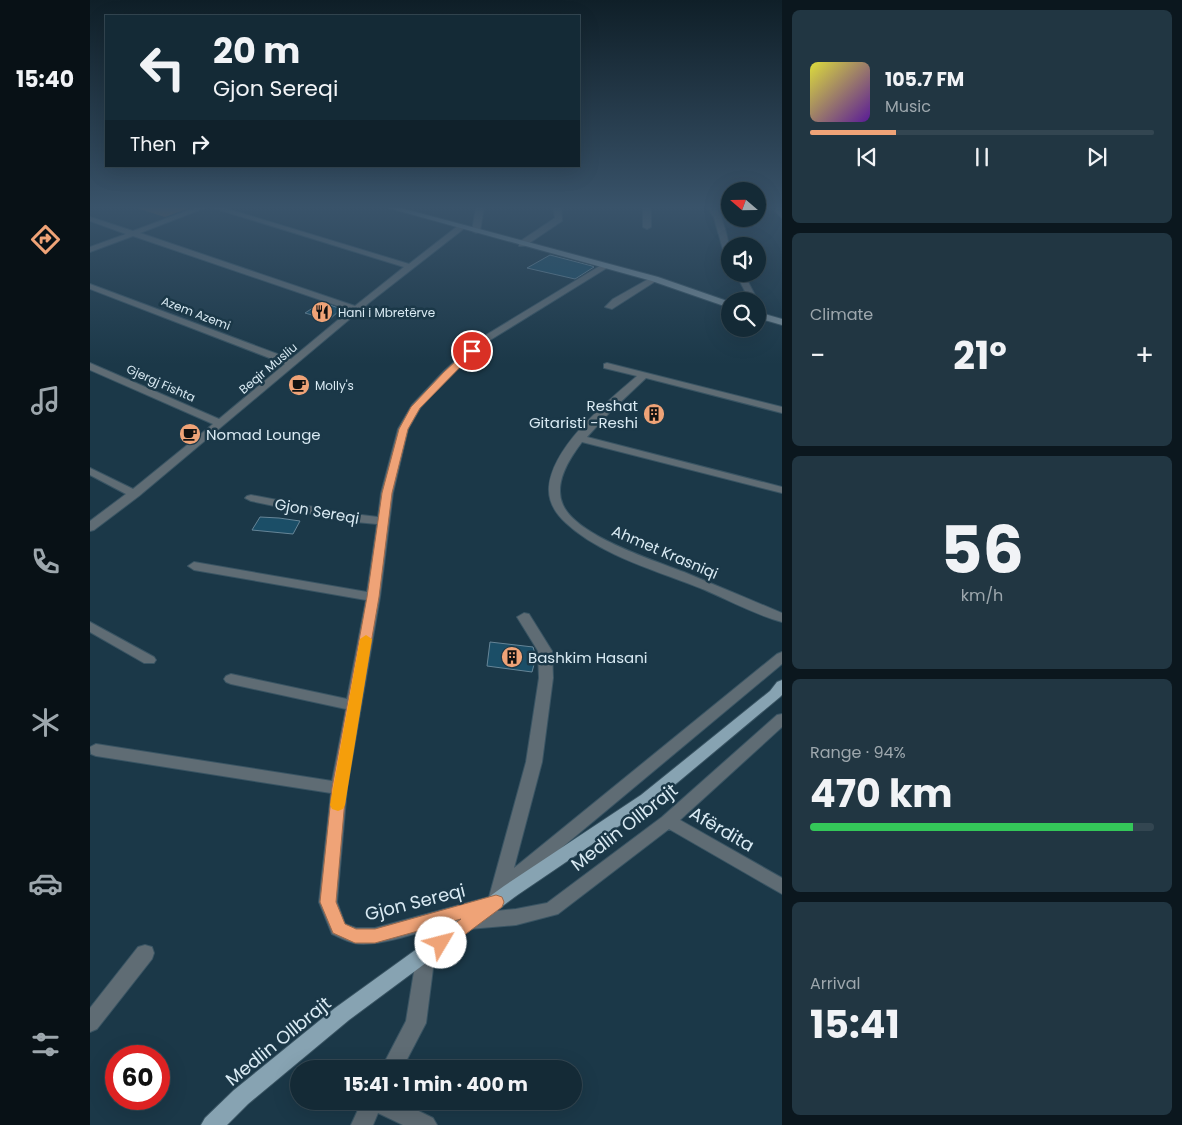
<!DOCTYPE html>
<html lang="en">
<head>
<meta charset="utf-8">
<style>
	body { margin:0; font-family:Poppins,sans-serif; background:#213642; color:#f1f3f6; height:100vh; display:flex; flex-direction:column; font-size:19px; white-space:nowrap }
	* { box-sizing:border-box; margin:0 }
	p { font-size:16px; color:#9da7ad }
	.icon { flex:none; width:28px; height:28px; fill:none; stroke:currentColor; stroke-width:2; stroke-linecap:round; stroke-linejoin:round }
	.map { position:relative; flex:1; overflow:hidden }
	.panel { display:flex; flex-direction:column; gap:10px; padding:10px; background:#0b171e; width:400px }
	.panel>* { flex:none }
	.top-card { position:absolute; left:15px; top:15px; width:475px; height:152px; border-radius:0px; box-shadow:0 5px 20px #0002,0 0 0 1px #334651; background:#142a36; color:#f1f3f6; overflow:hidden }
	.needle { width:32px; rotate:290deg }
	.fabs { position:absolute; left:631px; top:182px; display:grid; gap:10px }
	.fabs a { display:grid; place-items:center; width:45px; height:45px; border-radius:50%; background:#142a36; box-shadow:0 5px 20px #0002,0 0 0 1px #334651; font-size:25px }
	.speed { position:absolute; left:15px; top:1045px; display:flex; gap:10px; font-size:25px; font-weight:700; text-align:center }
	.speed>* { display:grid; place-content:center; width:65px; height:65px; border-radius:50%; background:#142a36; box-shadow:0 5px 20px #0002,0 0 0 1px #334651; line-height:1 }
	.speed .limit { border:8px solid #d22; background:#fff; color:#111 }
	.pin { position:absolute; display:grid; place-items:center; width:42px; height:42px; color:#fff; margin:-21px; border:2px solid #fff; border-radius:50%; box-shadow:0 1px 5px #0007 }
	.me { position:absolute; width:55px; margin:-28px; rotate:53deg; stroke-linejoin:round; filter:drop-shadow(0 0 4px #0008) }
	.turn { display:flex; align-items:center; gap:18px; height:105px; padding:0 25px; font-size:22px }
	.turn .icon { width:65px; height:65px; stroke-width:2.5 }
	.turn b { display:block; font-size:35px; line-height:42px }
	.then { display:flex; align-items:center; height:48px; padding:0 25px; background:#0003; gap:10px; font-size:19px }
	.big { font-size:38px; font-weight:700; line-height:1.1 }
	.panel .card { flex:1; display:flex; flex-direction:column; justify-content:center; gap:8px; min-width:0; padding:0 18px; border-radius:8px; background:#213642 }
	.panel .dial { align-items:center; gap:0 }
	.dial b { font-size:65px; line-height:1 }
	.song { display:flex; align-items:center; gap:15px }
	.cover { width:60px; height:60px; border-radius:8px; background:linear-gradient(135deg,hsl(60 70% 55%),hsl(270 70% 35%)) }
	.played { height:5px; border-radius:2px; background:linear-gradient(90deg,#efa377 25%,#334651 25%) }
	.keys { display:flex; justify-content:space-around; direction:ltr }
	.heat { display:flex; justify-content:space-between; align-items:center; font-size:28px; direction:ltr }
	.charge { height:8px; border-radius:4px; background:linear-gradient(90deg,#34c759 94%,#334651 0) }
	.trip { position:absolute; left:200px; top:1060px; width:292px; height:50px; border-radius:25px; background:#142a36; box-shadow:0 5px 20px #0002,0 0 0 1px #334651; font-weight:700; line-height:50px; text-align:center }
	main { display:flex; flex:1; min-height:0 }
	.tabs { display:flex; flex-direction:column; width:90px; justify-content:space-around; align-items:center; background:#081116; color:#9da7ad }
	.tabs .icon { width:35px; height:35px }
	.tabs .active { color:#efa377 }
	.tabs b { font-size:22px; color:#f1f3f6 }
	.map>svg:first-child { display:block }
	.green { fill:#7b5540 }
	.building { fill:#1b4e67; stroke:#668597 }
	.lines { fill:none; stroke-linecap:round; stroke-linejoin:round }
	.street-casing { stroke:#395463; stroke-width:2 }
	.secondary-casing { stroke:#395463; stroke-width:2 }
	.primary-casing { stroke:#395463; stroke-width:2 }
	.street { fill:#5f6c74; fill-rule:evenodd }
	.secondary { fill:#768b97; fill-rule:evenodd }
	.primary { fill:#87a3b2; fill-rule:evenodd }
	.route { fill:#efa377; stroke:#9b6a4d }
	.slow { fill:#f59e0b }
	.labels { text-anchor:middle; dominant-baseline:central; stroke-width:5; stroke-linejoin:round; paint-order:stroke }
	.far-poi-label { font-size:12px; fill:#d9eaf3; stroke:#1b3848; text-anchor:start }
	.far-street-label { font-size:12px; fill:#d9eaf3; stroke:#1b3848 }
	.poi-label { font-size:15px; fill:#d9eaf3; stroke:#1b3848; text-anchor:start }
	.street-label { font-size:15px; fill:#d9eaf3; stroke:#1b3848 }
	.near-street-label { font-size:18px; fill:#d9eaf3; stroke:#1b3848 }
</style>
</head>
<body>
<main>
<nav class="tabs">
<b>15:40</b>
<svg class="icon active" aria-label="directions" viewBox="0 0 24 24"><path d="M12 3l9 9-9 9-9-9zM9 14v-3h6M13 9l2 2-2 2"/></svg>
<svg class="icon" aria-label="music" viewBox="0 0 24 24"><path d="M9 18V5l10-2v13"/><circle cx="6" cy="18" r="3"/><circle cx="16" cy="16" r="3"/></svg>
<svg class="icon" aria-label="phone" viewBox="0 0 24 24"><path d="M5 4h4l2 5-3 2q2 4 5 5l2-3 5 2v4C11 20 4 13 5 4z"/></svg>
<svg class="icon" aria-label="climate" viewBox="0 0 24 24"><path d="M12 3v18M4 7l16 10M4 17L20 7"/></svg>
<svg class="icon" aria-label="car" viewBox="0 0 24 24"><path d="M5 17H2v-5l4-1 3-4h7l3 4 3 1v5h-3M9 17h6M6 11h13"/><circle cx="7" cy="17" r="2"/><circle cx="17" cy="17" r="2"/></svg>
<svg class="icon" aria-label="filters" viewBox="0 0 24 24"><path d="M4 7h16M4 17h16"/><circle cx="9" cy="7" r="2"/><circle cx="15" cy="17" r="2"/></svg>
</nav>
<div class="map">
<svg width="692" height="1125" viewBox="0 0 692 1125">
	<rect width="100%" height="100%" fill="#1b3848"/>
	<polygon class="green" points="43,207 102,207 75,217"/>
	<g class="building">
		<polygon points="460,255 502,266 504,267 485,279 437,268"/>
		<polygon points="232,302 251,309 239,320 215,313"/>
		<polygon points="170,517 189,518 210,521 203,534 162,530"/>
		<polygon points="400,642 443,647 446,657 442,672 397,666"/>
	</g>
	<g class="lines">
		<g class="street-casing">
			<g id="street">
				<polygon points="107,207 117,207 50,233 265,306 314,267 120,207 131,207 319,264 369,225 376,227 280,302 49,496 4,530 0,531 0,521 36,494 0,475 0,468 43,489 123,424 0,370 0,363 129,419 195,364 0,289 0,284 201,359 260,310 43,236 0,252 0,247 36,234 0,221 0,217 43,231"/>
				<polygon points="386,207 394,207 390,231 386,233 382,231"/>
				<polygon points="463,207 471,207 472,221 435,246 429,246 429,242 465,218"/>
				<polygon points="553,207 561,207 561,227 557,229 553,227"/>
				<path d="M618 207H626C635 224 640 243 640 262L636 260 624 218Z"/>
				<polygon points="688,207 692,207 692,218 684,210"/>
				<path d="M513 264 520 266 397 342 360 375 330 408 318 429 303 493 290 597 257 788 247 902 255 924 266 928H285L399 897 436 762 449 678 448 651 427 617 434 613 439 614 462 651 463 678 452 762 424 868 687 654 692 652V664L433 880 426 896 420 898 416 897 412 907 397 912 426 909 457 903 572 817 687 715 692 714V727L590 820 692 878V894L579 829 468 914 426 925 379 929 373 926 371 919C345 927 288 949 264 943 256 941 249 937 242 934L229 902 241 793 6 756 1 754 0 747 6 744 242 781 256 709 141 684 136 682 134 679 136 676 141 674 257 699 276 600 104 570 98 566 104 562 277 592 287 524 255 521 161 501 155 498 157 496 161 495 255 513 288 517 291 493 308 429 322 405 354 371 391 338Z"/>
				<polygon points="646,274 654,274 668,301 668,302 660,301"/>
				<polygon points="562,277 569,279 522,309 515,307 523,299"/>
				<path d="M517 363 692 407V413L556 378 519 413 497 437 692 487V493L492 442C480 458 463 483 473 505 487 536 563 560 594 572 627 586 659 599 692 613V622C666 615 640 601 615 590 571 572 511 556 476 523 465 513 458 502 459 487 463 445 517 402 547 376L514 368V364Z"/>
				<polygon points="0,622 64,657 66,660 64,663 54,663 0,632"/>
				<polygon points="55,945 62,947 64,953 62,959 7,1029 0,1032 0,1008 48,947"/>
				<polygon points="336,945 343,947 345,953 336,1023 312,1069 291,1069 316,1021 327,953 329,947"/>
				<polygon points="272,1101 308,1101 343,1118 347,1125 313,1125 288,1113 283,1125 261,1125"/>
			</g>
		</g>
		<g class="secondary-casing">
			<g id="secondary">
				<polygon points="295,207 307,207 568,277 640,302 640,308 562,281"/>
				<polygon points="668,312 692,319 692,325 668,318"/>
			</g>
		</g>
		<g class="primary-casing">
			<polygon id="primary" points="692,680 692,695 690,697 563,803 426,896 259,1020 158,1104 137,1125 111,1125 115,1118 144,1090 245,1008 414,886 551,795 680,691 687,682"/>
		</g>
		<use href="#street" class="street"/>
		<use href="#secondary" class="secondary"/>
		<use href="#primary" class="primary"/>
	</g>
	<linearGradient id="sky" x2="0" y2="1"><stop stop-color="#0f1f28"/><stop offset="0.57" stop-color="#39536a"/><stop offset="1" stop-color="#39536a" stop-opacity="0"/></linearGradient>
	<rect width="692" height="364" fill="url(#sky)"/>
	<polygon class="route" points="379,349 386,351 330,408 318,429 302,493 289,597 256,788 246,902 255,924 266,929 285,929 406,895 412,897 414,902 412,907 357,948 351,950 345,948 342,943 345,938 371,919 285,943 265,943 243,933 230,902 242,788 277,597 292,493 309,429 321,407 354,372"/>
	<polygon class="slow" points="276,635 282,639 255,805 253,809 248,811 242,809 240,805 270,639"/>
	<defs>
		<g id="restaurant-disc" transform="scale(1.125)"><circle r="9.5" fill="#efa377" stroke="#1b3848"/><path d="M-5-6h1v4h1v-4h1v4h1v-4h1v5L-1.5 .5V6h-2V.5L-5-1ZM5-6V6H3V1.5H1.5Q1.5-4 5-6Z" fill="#111"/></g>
		<g id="cafe-disc" transform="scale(1.125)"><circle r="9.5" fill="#efa377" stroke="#1b3848"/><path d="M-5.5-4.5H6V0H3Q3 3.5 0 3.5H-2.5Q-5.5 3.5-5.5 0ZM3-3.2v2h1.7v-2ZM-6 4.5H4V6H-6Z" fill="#111"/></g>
		<g id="building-disc" transform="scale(1.125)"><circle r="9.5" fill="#efa377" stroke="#1b3848"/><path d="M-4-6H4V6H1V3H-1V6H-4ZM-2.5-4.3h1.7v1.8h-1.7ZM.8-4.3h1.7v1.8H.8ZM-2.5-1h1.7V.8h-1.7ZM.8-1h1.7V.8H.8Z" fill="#111"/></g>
	</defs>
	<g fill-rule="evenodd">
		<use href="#restaurant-disc" x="232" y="312"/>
		<use href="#cafe-disc" x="209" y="385"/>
		<use href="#building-disc" x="564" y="414"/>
		<use href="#cafe-disc" x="100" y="434"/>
		<use href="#building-disc" x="422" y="657"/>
	</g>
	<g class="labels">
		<g class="far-poi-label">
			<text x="248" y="312">Hani i Mbretërve</text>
			<text x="225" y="385">Molly's</text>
		</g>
		<g class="far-street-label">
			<text transform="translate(106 313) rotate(21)">Azem Azemi</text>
			<text transform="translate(178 368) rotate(-40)">Beqir Musliu</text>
			<text transform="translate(71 383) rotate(24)">Gjergj Fishta</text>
		</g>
		<g class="poi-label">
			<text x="548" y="405" text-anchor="end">Reshat<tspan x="548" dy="17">Gitaristi -Reshi</tspan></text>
			<text x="116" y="434">Nomad Lounge</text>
			<text x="438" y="657">Bashkim Hasani</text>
		</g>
		<g class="street-label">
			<text transform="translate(227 511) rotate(10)">Gjon Sereqi</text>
			<text transform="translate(575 552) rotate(23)">Ahmet Krasniqi</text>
		</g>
		<g class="near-street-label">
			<text transform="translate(534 827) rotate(-38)">Medlin Ollbrajt</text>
			<text transform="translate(632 829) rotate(30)">Afërdita</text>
			<text transform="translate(325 902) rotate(-14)">Gjon Sereqi</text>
			<text transform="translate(188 1041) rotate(-39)">Medlin Ollbrajt</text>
		</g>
	</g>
</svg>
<div class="fabs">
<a><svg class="needle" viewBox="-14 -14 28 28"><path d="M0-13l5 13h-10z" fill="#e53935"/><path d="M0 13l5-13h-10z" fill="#9da7ad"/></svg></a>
<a><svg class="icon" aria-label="sound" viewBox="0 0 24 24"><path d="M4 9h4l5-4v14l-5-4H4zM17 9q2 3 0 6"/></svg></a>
<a><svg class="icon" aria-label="search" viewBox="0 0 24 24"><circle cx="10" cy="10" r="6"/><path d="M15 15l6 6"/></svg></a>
</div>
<div class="speed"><div class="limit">60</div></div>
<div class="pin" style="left:382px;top:351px;background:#d93025"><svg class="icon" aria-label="arrive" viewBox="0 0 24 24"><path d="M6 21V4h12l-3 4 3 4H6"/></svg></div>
<svg class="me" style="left:351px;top:943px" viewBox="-20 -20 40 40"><circle r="19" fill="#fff"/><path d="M0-13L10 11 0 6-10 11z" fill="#efa377"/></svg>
<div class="trip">15:41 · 1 min · 400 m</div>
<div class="top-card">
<div class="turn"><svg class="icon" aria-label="left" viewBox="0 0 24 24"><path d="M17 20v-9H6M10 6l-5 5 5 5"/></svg><div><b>20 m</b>Gjon Sereqi</div></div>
<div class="then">Then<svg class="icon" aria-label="right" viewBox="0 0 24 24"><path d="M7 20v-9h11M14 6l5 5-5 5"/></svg></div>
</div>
</div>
<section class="panel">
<div class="card">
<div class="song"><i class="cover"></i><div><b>105.7 FM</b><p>Music</p></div></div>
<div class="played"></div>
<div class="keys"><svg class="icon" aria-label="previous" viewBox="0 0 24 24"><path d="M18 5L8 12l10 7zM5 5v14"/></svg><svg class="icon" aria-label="pause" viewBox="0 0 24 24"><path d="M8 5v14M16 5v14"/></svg><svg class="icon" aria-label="next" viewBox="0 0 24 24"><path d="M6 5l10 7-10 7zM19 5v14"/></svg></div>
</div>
<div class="card"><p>Climate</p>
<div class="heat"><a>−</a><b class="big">21°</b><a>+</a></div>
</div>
<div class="card dial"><b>56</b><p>km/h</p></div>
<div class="card"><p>Range · 94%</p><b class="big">470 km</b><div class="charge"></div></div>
<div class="card"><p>Arrival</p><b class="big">15:41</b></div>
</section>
</main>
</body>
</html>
